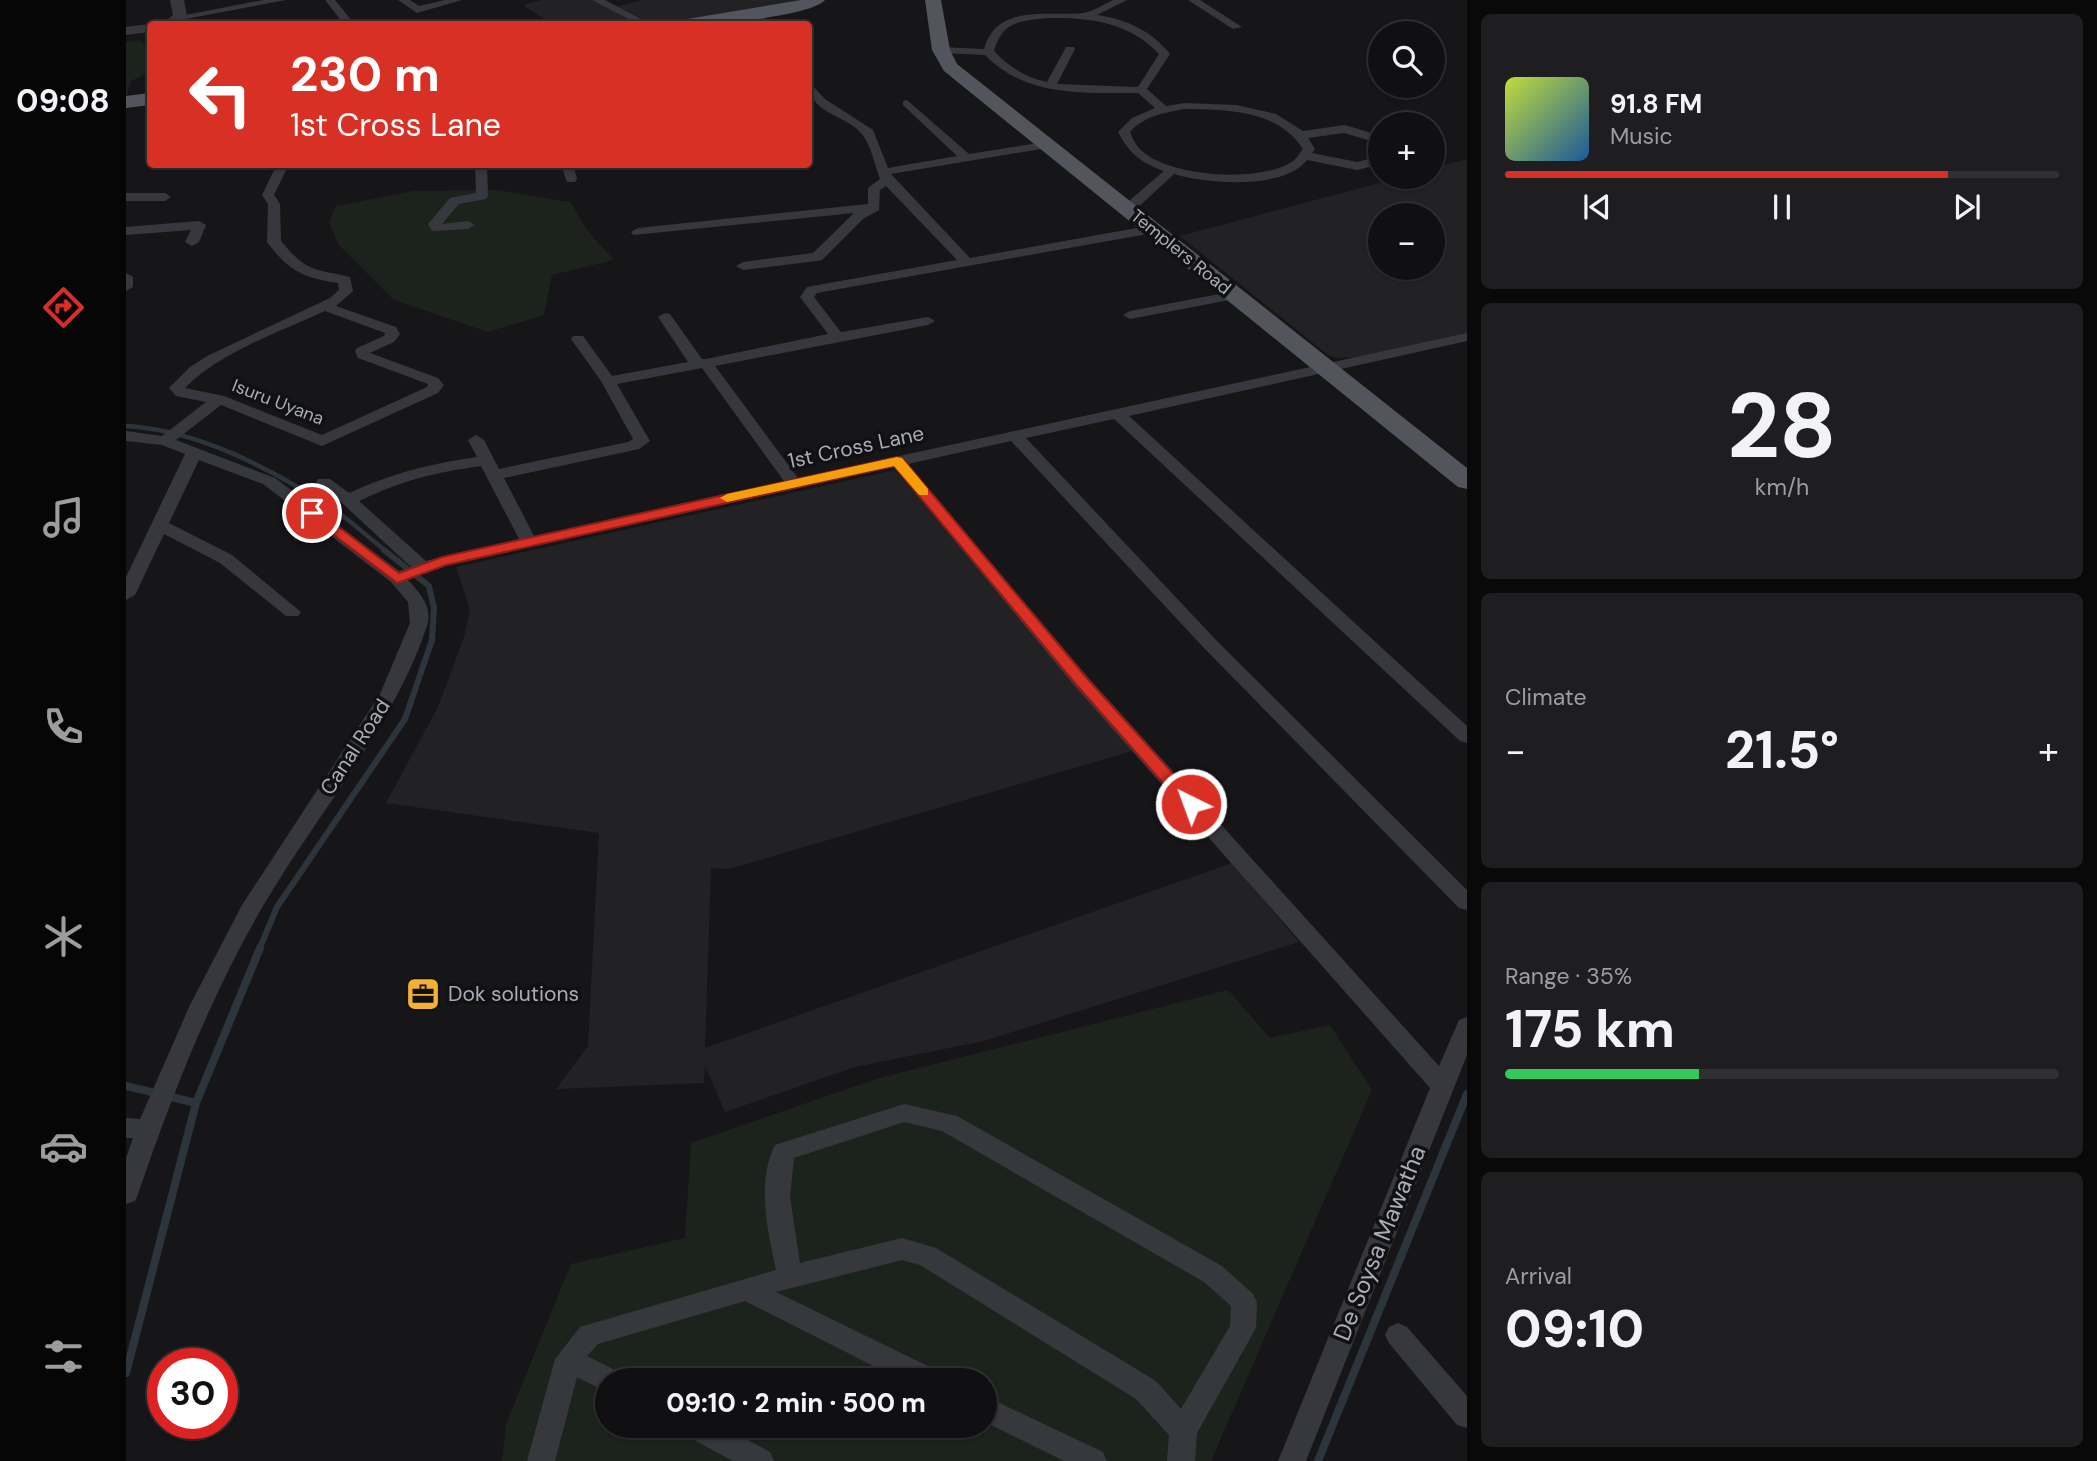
<!DOCTYPE html>
<html lang="en">
<head>
<meta charset="utf-8">
<style>
	body { margin:0; font-family:"DM Sans",sans-serif; background:#1e1e20; color:#f1f3f6; height:100vh; display:flex; flex-direction:column; font-size:26px; white-space:nowrap }
	* { box-sizing:border-box; margin:0 }
	p { font-size:23px; color:#9c9d9f }
	.icon { flex:none; width:38px; height:38px; fill:none; stroke:currentColor; stroke-width:2; stroke-linecap:round; stroke-linejoin:round }
	.map { position:relative; flex:1; overflow:hidden }
	.drawer { display:flex; flex-direction:column; gap:14px; padding:14px; background:#09090a; width:630px }
	.drawer>* { flex:none }
	.top-card { position:absolute; left:21px; top:21px; width:665px; height:147px; border-radius:7px; box-shadow:0 2px 5px #0004,0 0 0 2px #303032; background:#d93025; color:#fff; overflow:hidden }
	.buttons { position:absolute; left:1242px; top:21px; display:grid; gap:14px }
	.buttons a { display:grid; place-items:center; width:77px; height:77px; border-radius:50%; background:#101012; box-shadow:0 2px 5px #0004,0 0 0 2px #303032; font-size:35px }
	.speed { position:absolute; left:21px; top:1348px; display:flex; gap:14px; font-size:35px; font-weight:700; text-align:center }
	.speed>* { display:grid; place-content:center; width:91px; height:91px; border-radius:50%; background:#101012; box-shadow:0 2px 5px #0004,0 0 0 2px #303032; line-height:1 }
	.speed .limit { border:10px solid #d22; background:#fff; color:#111 }
	.pin { position:absolute; display:grid; place-items:center; width:60px; height:60px; color:#fff; margin:-30px; border:4px solid #fff; border-radius:50%; box-shadow:0 2px 7px #0007 }
	.me { position:absolute; width:77px; margin:-38px; rotate:318deg; stroke-linejoin:round; filter:drop-shadow(0 0 5px #0008) }
	.turn { display:flex; align-items:center; gap:24px; height:147px; padding:0 28px; font-size:32px }
	.turn .icon { width:91px; height:91px; stroke-width:2.5 }
	.turn b { display:block; font-size:49px; line-height:60px }
	.big { font-size:52px; font-weight:800; line-height:1.1 }
	.drawer .card { flex:1; display:flex; flex-direction:column; justify-content:center; gap:10px; min-width:0; padding:0 24px; border-radius:10px; background:#1e1e20 }
	.drawer .dial { align-items:center; gap:0 }
	.dial b { font-size:91px; line-height:1 }
	.song { display:flex; align-items:center; gap:21px }
	.cover { width:84px; height:84px; border-radius:10px; background:linear-gradient(135deg,hsl(70 70% 55%),hsl(210 70% 35%)) }
	.played { height:7px; border-radius:4px; background:linear-gradient(90deg,#d93025 80%,#303032 80%) }
	.keys { display:flex; justify-content:space-around; direction:ltr }
	.heat { display:flex; justify-content:space-between; align-items:center; font-size:38px; direction:ltr }
	.charge { height:10px; border-radius:5px; background:linear-gradient(90deg,#34c759 35%,#303032 0) }
	.trip { position:absolute; left:469px; top:1368px; width:402px; height:70px; border-radius:35px; background:#101012; box-shadow:0 2px 5px #0004,0 0 0 2px #303032; font-weight:800; line-height:70px; text-align:center }
	main { display:flex; flex:1; min-height:0 }
	.menu { display:flex; flex-direction:column; width:126px; justify-content:space-around; align-items:center; background:#060607; color:#9c9d9f }
	.menu .icon { width:49px; height:49px }
	.menu .active { color:#d93025 }
	.menu b { font-size:32px; color:#f1f3f6 }
	.map>svg:first-child { display:block }
	.built { fill:#222225; fill-rule:evenodd }
	.green { fill:#1c231d; fill-rule:evenodd }
	.lines { fill:none; stroke-linecap:round; stroke-linejoin:round }
	.stream-far2 { stroke:#2c353c; stroke-width:4.5 }
	.stream-far1 { stroke:#2c353c; stroke-width:6 }
	.stream { stroke:#2c353c; stroke-width:8 }
	.minor { fill:#37383d; fill-rule:evenodd }
	.tertiary { fill:#37383d; fill-rule:evenodd }
	.primary { fill:#53555c; fill-rule:evenodd }
	.route { fill:#d93025; stroke:#8d1f18; stroke-width:2 }
	.slow { fill:#f59e0b }
	.labels { text-anchor:middle; dominant-baseline:central; stroke-width:7; stroke-linejoin:round; paint-order:stroke }
	.far-street-label { font-size:18px; fill:#a8adb8; stroke:#111113 }
	.street-label { font-size:21px; fill:#a8adb8; stroke:#111113 }
	.poi-label { font-size:21px; fill:#a8adb8; stroke:#111113; text-anchor:start }
	.near-street-label { font-size:24px; fill:#a8adb8; stroke:#111113 }
</style>
</head>
<body>
<main>
<nav class="menu">
<b>09:08</b>
<svg class="icon active" aria-label="directions" viewBox="0 0 24 24"><path d="M12 3l9 9-9 9-9-9zM9 14v-3h6M13 9l2 2-2 2"/></svg>
<svg class="icon" aria-label="music" viewBox="0 0 24 24"><path d="M9 18V5l10-2v13"/><circle cx="6" cy="18" r="3"/><circle cx="16" cy="16" r="3"/></svg>
<svg class="icon" aria-label="phone" viewBox="0 0 24 24"><path d="M5 4h4l2 5-3 2q2 4 5 5l2-3 5 2v4C11 20 4 13 5 4z"/></svg>
<svg class="icon" aria-label="climate" viewBox="0 0 24 24"><path d="M12 3v18M4 7l16 10M4 17L20 7"/></svg>
<svg class="icon" aria-label="car" viewBox="0 0 24 24"><path d="M5 17H2v-5l4-1 3-4h7l3 4 3 1v5h-3M9 17h6M6 11h13"/><circle cx="7" cy="17" r="2"/><circle cx="17" cy="17" r="2"/></svg>
<svg class="icon" aria-label="filters" viewBox="0 0 24 24"><path d="M4 7h16M4 17h16"/><circle cx="9" cy="7" r="2"/><circle cx="15" cy="17" r="2"/></svg>
</nav>
<div class="map">
<svg width="1341" height="1461" viewBox="0 0 1341 1461">
	<rect width="100%" height="100%" fill="#161618"/>
	<g class="built">
		<polygon points="415,0 471,0 486,8 515,0 691,0 561,24 420,24 424,23 397,5"/>
		<path d="M1341 159V335L1242 357 1212 358 1202 355 1054 236 1276 177H1307V168ZM1255 215H1307V268H1255Z"/>
		<polygon points="769,470 1013,749 603,869 585,868 579,1048 1106,863 1173,942 858,1041 729,1067 599,1112 579,1066 578,1083 430,1089 462,1046 473,833 260,803 312,707 338,637 344,610 330,567"/>
	</g>
	<g class="green">
		<polygon points="13,40 24,48 24,72 5,81 0,98 0,42"/>
		<polygon points="370,190 444,202 461,230 488,260 426,275 418,315 362,332 268,300 212,244 203,222 210,206 288,191"/>
		<path d="M1102 990 1144 1038 1204 1025 1246 1090 1085 1461H376L380 1424 445 1264 559 1238 565 1143 750 1079ZM481 1381H859V1426H481Z"/>
	</g>
	<g class="lines">
		<path class="stream-far2" d="M0 426C71 430 141 467 200 504 221 517 240 536 260 551"/>
		<polyline class="stream-far1" points="133,950 151,907 279,719 306,640 308,608 303,586 258,550"/>
		<g class="stream">
			<polyline points="0,1086 70,1103 0,1373"/>
			<polyline points="70,1103 134,948"/>
			<polyline points="1192,1461 1341,1094"/>
		</g>
		<g class="minor">
			<polygon points="137,0 160,0 54,20 49,17"/>
			<polygon points="199,0 209,0 226,21 225,23 217,23"/>
			<polygon points="272,0 284,0 293,6 319,0 336,0 291,13"/>
			<polygon points="466,0 479,0 524,24 512,24"/>
			<path d="M987 0H1001L971 15C1000 19 1026 31 1044 54L1021 89 1040 106 1058 103 1110 105 1150 114 1177 131 1219 125 1255 136V144L1218 133 1182 138 1189 149 1186 153 1231 162 1255 156V164L1231 170 1181 160C1158 190 1081 184 1048 174L1007 212H997V206L1038 171C1015 163 1003 153 992 132L1006 118 1029 108 1012 93C957 93 900 97 859 55L815 53 810 50 815 47 858 49C871 3 921 17 957 13 967 12 978 4 987 0ZM921 18C962 17 1004 22 1033 54L1012 87 931 84 949 49 948 47H940L921 82C899 77 883 67 868 51 876 22 893 21 921 18ZM1058 109C1101 110 1151 109 1177 149 1174 153 1170 159 1167 161 1135 184 1037 177 1012 147 1009 143 1006 137 1004 132 1018 116 1038 113 1058 109Z"/>
			<polygon points="1062,0 1074,0 1116,27 1107,29"/>
			<polygon points="630,10 634,11 643,24 633,24 625,13"/>
			<path d="M682 81 699 99 747 130 762 168 831 156 777 105V101L781 100 843 154 925 141V147L921 148 765 174 844 258 1027 225 1034 229 1027 233 691 293 688 297 715 332 802 317 809 321 802 325 589 366 672 478 1341 333V341L1003 416 1341 726V743L1334 741 988 419 900 438 1090 640 1341 890V910L1333 908 1078 648 885 441 782 464 960 675 1313 1066 1333 1020 1341 1017V1055L1180 1461H1152L1304 1088 946 683 768 467 321 565 282 580C294 593 307 607 301 626 269 724 189 817 137 906 84 997 46 1095 12 1194L9 1201 0 1204V1158L7 1138H0V1118L14 1119 64 1005 116 905 254 694 284 623 282 602 265 582 137 484 73 460 43 523 106 555 175 612 172 616H160L94 563 38 534 9 595 0 600V577L59 454 36 445 0 441V431L36 436 80 402 50 396 43 388 64 367 81 356 204 298 213 290 212 283C177 278 163 271 141 242L142 204 136 195 151 164H163L148 195 154 204 155 241C182 273 186 268 224 277L227 291 210 306 270 327 274 334 268 342 244 353 312 378 318 385 312 393 196 446 95 405 50 440 149 478 273 571 285 567 216 503 192 485 190 482 192 479H204L223 493C267 473 303 464 351 457L342 440 350 435 358 440 373 469 502 442 507 439 475 381 445 339 447 336H457L486 376 562 362 532 317 539 313 544 314 576 359H580L702 334 674 297 681 287 831 260 760 186 754 190 753 210 737 219 696 260 691 261 617 270 610 266 617 262 687 253 728 213 507 235 505 232 512 228 742 204V188L754 179C749 166 746 149 738 137 724 114 682 116 682 81ZM199 311 259 333 258 336 231 348 229 351 232 358 302 384 301 387 196 435 98 396 59 388C96 351 152 333 199 311ZM576 368 658 481 408 536 378 478 513 449 524 441 491 384ZM355 466 393 539 300 561 233 501C277 480 307 473 355 466Z"/>
			<polygon points="349,164 361,164 362,196 360,199 333,204 316,224 342,221 349,225 342,229 306,231 302,224 324,198 350,193"/>
			<polygon points="435,164 447,164 451,179 449,182 441,182"/>
			<polygon points="0,193 39,193 45,197 39,201 0,201"/>
			<polygon points="73,221 80,225 73,242 66,246 59,242 65,230 0,235 0,227"/>
			<polygon points="0,273 7,277 7,287 0,291"/>
			<polygon points="1109,291 1116,295 1114,298 1004,319 997,315 1004,311"/>
			<path d="M778 1104 831 1116 1096 1266 1127 1294 1131 1302 1130 1328 1071 1433 1069 1461H1041L1043 1435 1010 1399 794 1265 776 1260 650 1292 814 1372 817 1381H777L619 1301 472 1344 461 1356 493 1372 496 1381H481V1392L451 1377 429 1461H401L429 1359 454 1327 650 1270C642 1231 630 1183 649 1145ZM778 1122 816 1131 1078 1282 1105 1306 1104 1326 1055 1409 1030 1381 810 1248 776 1238 674 1263 664 1197 668 1158Z"/>
			<polygon points="1272,1323 1281,1327 1341,1396 1341,1428 1331,1425 1263,1343 1259,1335 1263,1327"/>
			<polygon points="859,1396 977,1452 981,1461 938,1461 859,1422"/>
			<polygon points="555,1426 596,1426 644,1452 648,1461 607,1461 559,1435"/>
		</g>
		<g class="tertiary">
			<polygon points="44,0 58,0 61,17 51,24 36,24 47,15"/>
			<polygon points="24,24 26,24 24,32 0,35 0,27"/>
		</g>
		<g class="primary">
			<path d="M675 0H699C684 17 577 26 552 24L561 19Z"/>
			<polygon points="799,0 815,0 824,50 831,64 1341,468 1341,489 1332,487 818,71 806,50"/>
			<polygon points="24,93 24,105 0,108 0,96"/>
		</g>
	</g>
	<polygon class="route" points="771,457 776,458 959,676 1071,800 1073,804 1071,808 1059,808 948,682 768,466 320,565 271,583 179,513 181,510 191,510 273,573 316,557"/>
	<polygon class="slow" points="771,457 776,458 802,489 802,495 793,495 768,466 601,502 594,498 601,494"/>
	<defs>
		<g id="office-square" transform="scale(1.75)"><rect x="-9" y="-9" width="18" height="18" rx="4" fill="#f2b134" stroke="#111113"/><path d="M-6-3h4V-5.5h4V-3h4V5H-6ZM-1-4.5V-3h2v-1.5ZM-6 0V1H6V0Z" fill="#111"/></g>
	</defs>
	<g fill-rule="evenodd">
		<use href="#office-square" x="297" y="994"/>
	</g>
	<g class="labels">
		<g class="far-street-label">
			<text transform="translate(1055 252) rotate(39)">Templers Road</text>
			<text transform="translate(152 402) rotate(21)">Isuru Uyana</text>
		</g>
		<g class="street-label">
			<text transform="translate(730 447) rotate(-12)">1st Cross Lane</text>
			<text transform="translate(229 747) rotate(-57)">Canal Road</text>
		</g>
		<g class="poi-label">
			<text x="322" y="994">Dok solutions</text>
		</g>
		<g class="near-street-label">
			<text transform="translate(1253 1243) rotate(-68)">De Soysa Mawatha</text>
		</g>
	</g>
</svg>
<div class="buttons">
<a><svg class="icon" aria-label="search" viewBox="0 0 24 24"><circle cx="10" cy="10" r="6"/><path d="M15 15l6 6"/></svg></a>
<a>+</a>
<a>−</a>
</div>
<div class="speed"><div class="limit">30</div></div>
<div class="pin" style="left:186px;top:513px;background:#d93025"><svg class="icon" aria-label="arrive" viewBox="0 0 24 24"><path d="M6 21V4h12l-3 4 3 4H6"/></svg></div>
<svg class="me" style="left:1065px;top:804px" viewBox="-20 -20 40 40"><circle r="17" fill="#d93025" stroke="#fff" stroke-width="3"/><path d="M0-11L8 9 0 5-8 9z" fill="#fff"/></svg>
<div class="trip">09:10 · 2 min · 500 m</div>
<div class="top-card">
<div class="turn"><svg class="icon" aria-label="left" viewBox="0 0 24 24"><path d="M17 20v-9H6M10 6l-5 5 5 5"/></svg><div><b>230 m</b>1st Cross Lane</div></div>
</div>
</div>
<section class="drawer">
<div class="card">
<div class="song"><i class="cover"></i><div><b>91.8 FM</b><p>Music</p></div></div>
<div class="played"></div>
<div class="keys"><svg class="icon" aria-label="previous" viewBox="0 0 24 24"><path d="M18 5L8 12l10 7zM5 5v14"/></svg><svg class="icon" aria-label="pause" viewBox="0 0 24 24"><path d="M8 5v14M16 5v14"/></svg><svg class="icon" aria-label="next" viewBox="0 0 24 24"><path d="M6 5l10 7-10 7zM19 5v14"/></svg></div>
</div>
<div class="card dial"><b>28</b><p>km/h</p></div>
<div class="card"><p>Climate</p>
<div class="heat"><a>−</a><b class="big">21.5°</b><a>+</a></div>
</div>
<div class="card"><p>Range · 35%</p><b class="big">175 km</b><div class="charge"></div></div>
<div class="card"><p>Arrival</p><b class="big">09:10</b></div>
</section>
</main>
</body>
</html>
